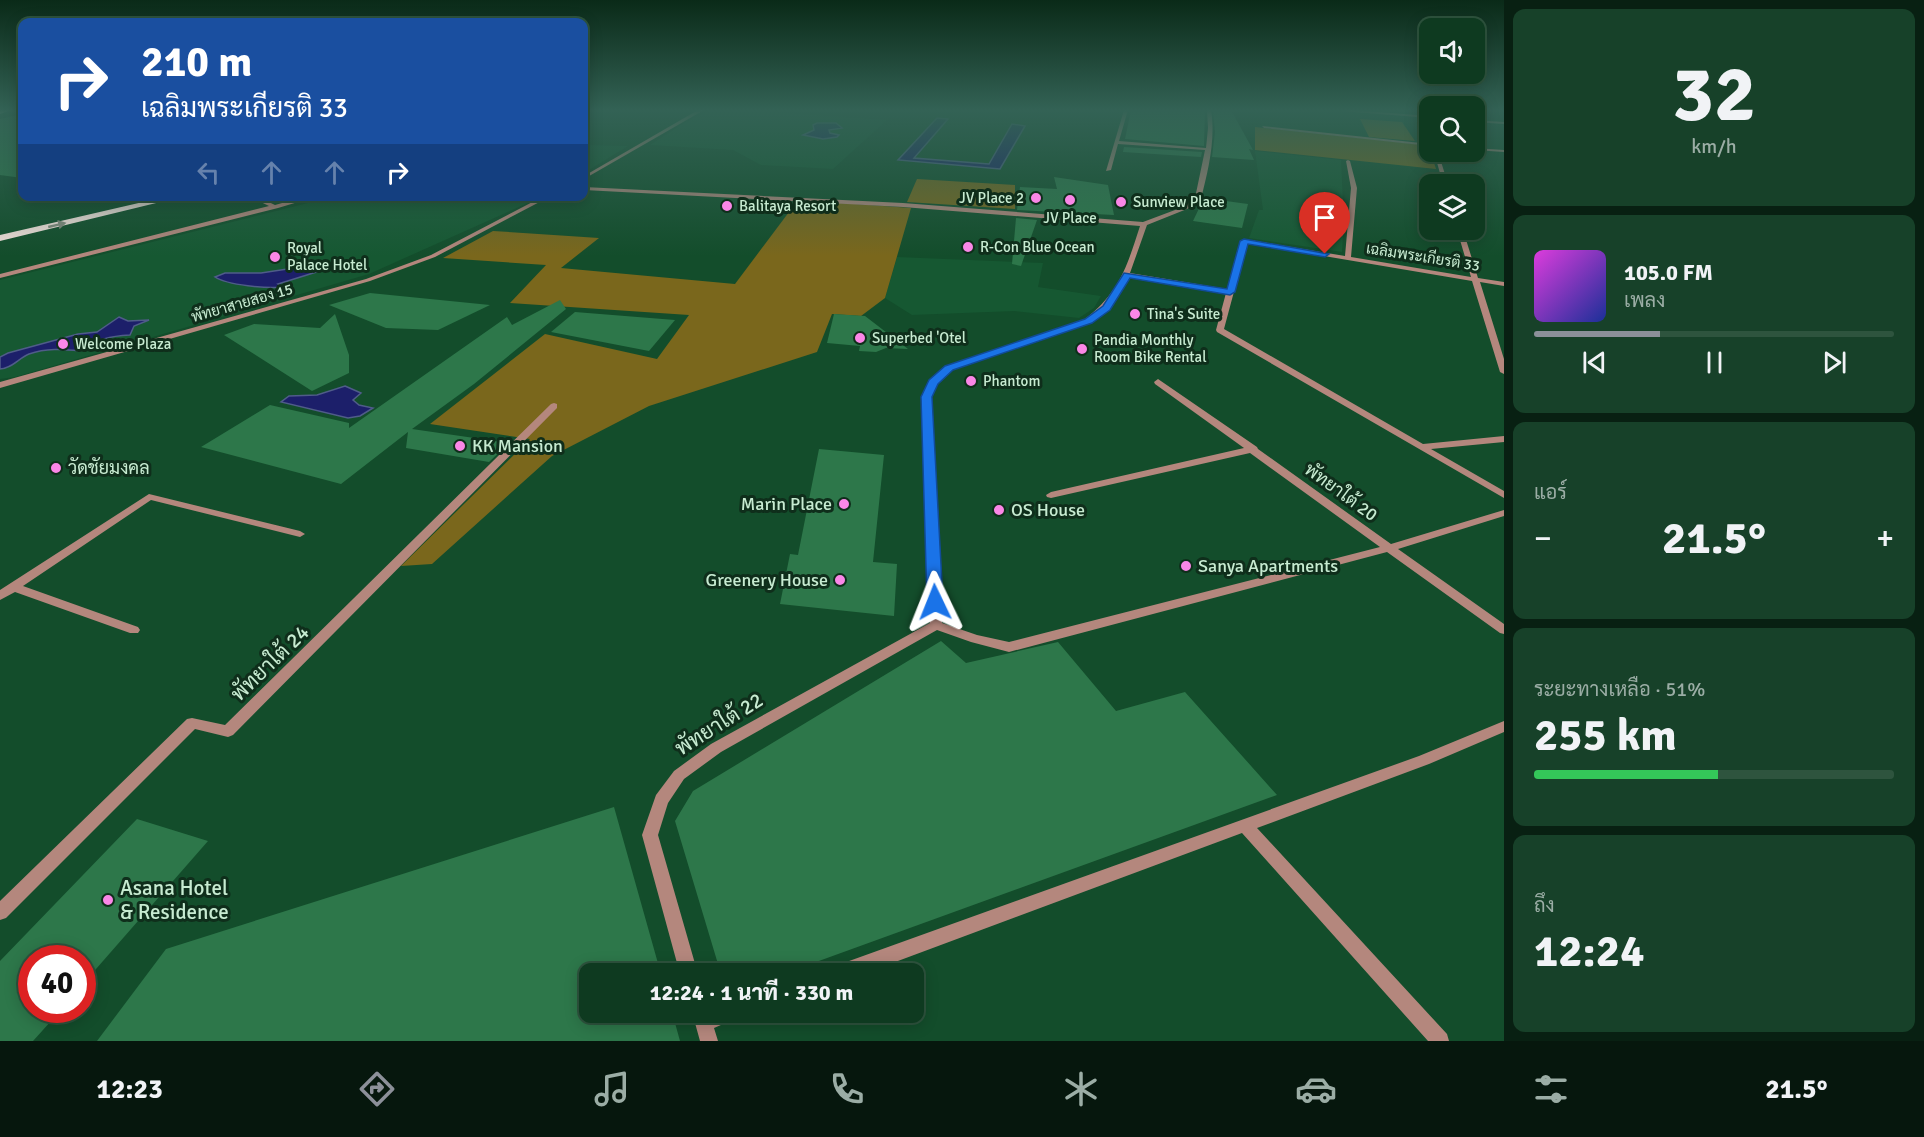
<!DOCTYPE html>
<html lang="th">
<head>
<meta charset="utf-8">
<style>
	body { margin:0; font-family:Signika,Sarabun,sans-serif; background:#174129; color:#f1f3f6; height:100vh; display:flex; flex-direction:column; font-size:22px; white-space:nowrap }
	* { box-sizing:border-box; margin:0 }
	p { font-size:20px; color:#9bada5 }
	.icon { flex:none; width:33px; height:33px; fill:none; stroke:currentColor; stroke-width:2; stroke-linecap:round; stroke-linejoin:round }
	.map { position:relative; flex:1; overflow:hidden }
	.panel { display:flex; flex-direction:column; gap:9px; padding:9px; background:#082012; width:420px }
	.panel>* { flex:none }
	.hud { position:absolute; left:18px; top:18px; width:570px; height:183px; border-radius:12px; box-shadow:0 3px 15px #0003,0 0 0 2px #2e543e; background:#1a4fa0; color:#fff; overflow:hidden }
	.fabs { position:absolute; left:1419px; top:18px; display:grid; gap:12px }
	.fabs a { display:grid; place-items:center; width:66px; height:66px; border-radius:12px; background:#0e3a20; box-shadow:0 3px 15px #0003,0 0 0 2px #2e543e; font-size:30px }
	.speed { position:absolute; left:18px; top:945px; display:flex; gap:12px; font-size:30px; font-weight:700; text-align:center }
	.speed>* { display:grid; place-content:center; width:78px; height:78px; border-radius:50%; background:#0e3a20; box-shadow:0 3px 15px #0003,0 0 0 2px #2e543e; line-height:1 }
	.speed .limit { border:9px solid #d22; background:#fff; color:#111 }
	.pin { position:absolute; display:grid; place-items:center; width:51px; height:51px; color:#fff; margin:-62px -26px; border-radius:50% 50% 50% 0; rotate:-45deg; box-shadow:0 0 6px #0007 }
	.pin .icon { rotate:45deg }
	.me { position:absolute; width:66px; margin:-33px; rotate:358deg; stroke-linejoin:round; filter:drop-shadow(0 0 4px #0008) }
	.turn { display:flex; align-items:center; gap:21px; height:126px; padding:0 24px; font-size:27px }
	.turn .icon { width:78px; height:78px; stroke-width:2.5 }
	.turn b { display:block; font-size:42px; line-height:51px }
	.lanes { display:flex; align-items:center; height:57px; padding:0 24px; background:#0003; justify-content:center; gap:30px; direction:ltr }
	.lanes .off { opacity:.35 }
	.big { font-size:45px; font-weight:800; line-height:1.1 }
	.panel .widget { flex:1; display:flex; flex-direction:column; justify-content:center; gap:9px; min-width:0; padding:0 21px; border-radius:12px; background:#174129 }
	.panel .dial { align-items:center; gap:0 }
	.dial b { font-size:78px; line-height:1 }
	.song { display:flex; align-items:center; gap:18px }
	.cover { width:72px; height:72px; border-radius:9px; background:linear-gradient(135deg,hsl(300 70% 55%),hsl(230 70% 35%)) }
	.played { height:6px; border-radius:3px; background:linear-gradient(90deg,#8c9099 35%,#2e543e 35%) }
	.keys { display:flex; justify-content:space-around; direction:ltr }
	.heat { display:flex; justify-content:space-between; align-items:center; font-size:33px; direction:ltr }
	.charge { height:9px; border-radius:4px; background:linear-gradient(90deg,#34c759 51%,#2e543e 0) }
	.trip { position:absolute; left:579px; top:963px; width:345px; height:60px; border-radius:12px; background:#0e3a20; box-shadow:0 3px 15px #0003,0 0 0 2px #2e543e; font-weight:800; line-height:60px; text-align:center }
	.tab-bar { display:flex; height:96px; justify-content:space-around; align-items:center; background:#06170d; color:#9bada5 }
	.tab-bar .icon { width:42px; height:42px }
	.tab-bar .current { color:#8c9099 }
	.tab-bar b { font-size:27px; color:#f1f3f6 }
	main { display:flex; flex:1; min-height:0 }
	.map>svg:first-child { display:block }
	.built { fill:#165832 }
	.green { fill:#7a671c }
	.water { fill:#1c1f6a; stroke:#4f5c89; stroke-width:1.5 }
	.building { fill:#2d774a }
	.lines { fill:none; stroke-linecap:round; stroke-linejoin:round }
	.minor { fill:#b4877d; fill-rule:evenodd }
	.major { fill:#f4e1dc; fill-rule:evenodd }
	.oneway { fill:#82887c }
	.route { fill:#1a73e8; stroke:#114b97; stroke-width:1.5 }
	.poi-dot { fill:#fa87e7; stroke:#0f2e1b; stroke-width:2 }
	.labels { text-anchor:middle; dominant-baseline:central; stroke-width:6; stroke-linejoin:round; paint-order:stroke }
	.far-poi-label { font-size:15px; fill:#c7ebd1; stroke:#0f2e1b; text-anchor:start }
	.far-street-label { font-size:15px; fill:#c7ebd1; stroke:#0f2e1b }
	.poi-label { font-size:18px; fill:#c7ebd1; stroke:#0f2e1b; text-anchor:start }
	.street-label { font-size:18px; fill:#c7ebd1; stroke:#0f2e1b }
	.near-street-label { font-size:21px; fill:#c7ebd1; stroke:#0f2e1b }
	.near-poi-label { font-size:21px; fill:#c7ebd1; stroke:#0f2e1b; text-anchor:start }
</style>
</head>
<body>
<main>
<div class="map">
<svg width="1504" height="1041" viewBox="0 0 1504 1041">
	<rect width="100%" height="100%" fill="#134d2b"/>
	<g class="built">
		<polygon points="709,110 772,112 887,120 833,169 761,165 733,150 650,145 681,125"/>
		<polygon points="584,145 628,146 584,173"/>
		<polygon points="1255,151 1341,160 1344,223 1342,252 1249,238 1259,210 1263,210"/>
		<polygon points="332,197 541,197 369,274 15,377 0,379 0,280"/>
		<polygon points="897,257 1043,263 1038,287 1101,296 1094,308 1079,318 1014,311 912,315 885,298"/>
	</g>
	<g class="green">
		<polygon points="1360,119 1402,122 1415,141 1369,137"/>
		<polygon points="1255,127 1424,145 1429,147 1436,169 1255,150"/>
		<polygon points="917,179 1015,185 1015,209 907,202"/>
		<polygon points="798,200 911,208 885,298 861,316 832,314 817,352 649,406 552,456 432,564 401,566 530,439 430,424 545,334 657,359 689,315 510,303 546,265 443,258 493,231 599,238 561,268 735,284"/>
	</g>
	<g class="water">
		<polygon points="937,118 948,119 914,158 989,164 1012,124 1025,126 1000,169 898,160"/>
		<polygon points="817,123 836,123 842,128 829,130 830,133 839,135 837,137 823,139 803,135 814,130 813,125"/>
		<path d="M327 263 331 266 326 269 278 284 283 287C268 289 227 285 215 277L225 273H261Z"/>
		<path d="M119 317 128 321 149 320 134 326 130 335C111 336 96 339 80 351 63 349 46 348 29 354 19 358 11 369 0 369V357L8 353 78 334 97 332Z"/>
		<polygon points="345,386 361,393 353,400 359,405 373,408 360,416 348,418 281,402 289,396 317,395"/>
	</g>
	<g class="building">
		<polygon points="1131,110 1205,110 1204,146 1125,139"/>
		<polygon points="1213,110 1231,110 1253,150 1249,149 1254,160 1212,157 1215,132"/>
		<polygon points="22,114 22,178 0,175 0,119"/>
		<polygon points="1124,147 1202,152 1201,157 1123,152"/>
		<polygon points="1054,177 1108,185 1114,215 1017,210 1020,187 1057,189"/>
		<polygon points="1204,198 1248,204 1242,228 1193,221"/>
		<polygon points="1016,218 1037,220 1021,266 1012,264"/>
		<polygon points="370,293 490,305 438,330 386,328 329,305"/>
		<polygon points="560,300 566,309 474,384 412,429 509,443 489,462 406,448 408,432 341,484 201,447 270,405 349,423 349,428 507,317 512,325"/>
		<polygon points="575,312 675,320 649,351 551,332"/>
		<polygon points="335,314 349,355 349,373 312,391 224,335 254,324 320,328"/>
		<polygon points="834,314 865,316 908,349 886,348 876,352 859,351 860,346 827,343"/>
		<polygon points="819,449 884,455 873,562 897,564 894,616 780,604 790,554 798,555"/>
		<polygon points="941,641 966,663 1058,642 1116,711 1185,692 1277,795 783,974 721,974 675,821 693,791"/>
		<polygon points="614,807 661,974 590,974 590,1012 672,1012 680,1041 97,1041 166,949"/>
		<polygon points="137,819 208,841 82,985 82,958 32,958 32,1010 61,1010 33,1041 0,1041 0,961"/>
	</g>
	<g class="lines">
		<g class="minor">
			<polygon points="698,110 704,110 584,179 584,176"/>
			<path d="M1124 110H1128L1119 141 1206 148 1208 128 1207 110H1211C1216 139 1208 171 1201 199L1187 209 1147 225 1130 273 1227 289 1241 241 1244 239 1345 256 1351 188 1346 161 1348 160 1350 161 1357 188 1351 257 1471 277 1457 230H1463L1478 278 1504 282V286L1480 282 1504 359V374L1500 372 1472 281 1247 243 1224 329 1423 444 1504 436V442L1431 449 1504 491V498L1217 332 1216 330 1226 293 1128 277 1113 302 1091 323 952 370 937 384 931 397 942 623 977 635 1009 642 1380 547 1250 453 1051 498 1047 497 1046 495 1051 492 1244 448 1155 384 1154 382 1158 379 1257 447 1258 449 1391 544 1504 510V516L1398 549 1504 624V634L1500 633 1387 552 1009 652 971 642 937 630 721 752 684 779 668 803 658 835 698 974H680L642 835 656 795 674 771 711 744 930 623 923 397 930 381 946 366 1085 319C1120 292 1127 266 1140 226L903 207 584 190V187L903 203 1143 222 1183 207 1195 198 1205 150 1118 144 1111 170 1106 171Z"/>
			<polygon points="1352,110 1430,116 1430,118 1341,111"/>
			<polygon points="1474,120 1504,122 1504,124 1474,122"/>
			<polygon points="1262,126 1430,144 1430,146 1264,128"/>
			<polygon points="1474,148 1504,150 1504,152 1474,150"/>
			<polygon points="1434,152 1438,152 1448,184 1443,184"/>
			<polygon points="248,196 256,196 275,205 307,196 318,196 278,208 0,278 0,274 269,206"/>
			<polygon points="544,196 551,196 435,257 370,281 0,388 0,382 366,279 431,255"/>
			<polygon points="554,403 557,404 557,408 233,735 228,737 195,729 6,918 0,920 0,901 187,719 192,718 225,725 551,404"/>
			<polygon points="149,494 300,531 305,534 300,537 151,500 23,586 138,627 140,630 138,633 130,633 15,592 0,600 0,590"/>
			<polygon points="1504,721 1504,732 1429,764 1257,828 1447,1034 1449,1041 1428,1041 1242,833 863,974 829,974 832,968 838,965 1419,756"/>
			<polygon points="692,1012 740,1012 737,1018 714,1028 718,1041 700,1041"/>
		</g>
		<g class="major">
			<polygon points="0,110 11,110 0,114"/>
			<polygon points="169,196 185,196 0,241 0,235"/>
		</g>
	</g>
	<defs><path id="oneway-solid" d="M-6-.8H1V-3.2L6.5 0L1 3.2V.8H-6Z" transform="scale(1.5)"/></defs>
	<use class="oneway" href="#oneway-solid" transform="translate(57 225) rotate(-13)"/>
	<linearGradient id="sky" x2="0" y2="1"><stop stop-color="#0a2a18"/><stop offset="0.43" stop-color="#336255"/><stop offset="1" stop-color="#336255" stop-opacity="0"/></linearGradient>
	<rect width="1504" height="256" fill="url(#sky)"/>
	<polygon class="route" points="1244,239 1329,254 1325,257 1248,244 1235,292 1230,295 1130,278 1110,310 1092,323 953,370 938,384 932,397 943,602 935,607 930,606 927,602 921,397 929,380 945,366 1085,319 1103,306 1124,273 1227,289 1240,241"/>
	<g class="poi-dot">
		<circle cx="1036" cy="198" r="6"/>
		<circle cx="1070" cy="200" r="6"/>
		<circle cx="1121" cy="202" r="6"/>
		<circle cx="727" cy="206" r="6"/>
		<circle cx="968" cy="247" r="6"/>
		<circle cx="275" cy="257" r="6"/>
		<circle cx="1135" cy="314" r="6"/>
		<circle cx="860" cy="338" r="6"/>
		<circle cx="63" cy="344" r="6"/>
		<circle cx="1082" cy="349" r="6"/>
		<circle cx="971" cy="381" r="6"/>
		<circle cx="460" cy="446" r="6"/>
		<circle cx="56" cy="468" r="6"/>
		<circle cx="844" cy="504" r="6"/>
		<circle cx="999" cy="510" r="6"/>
		<circle cx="1186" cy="566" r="6"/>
		<circle cx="840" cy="580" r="6"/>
		<circle cx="108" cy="900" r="6"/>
	</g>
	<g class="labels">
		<g class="far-poi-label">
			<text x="1024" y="198" text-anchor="end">JV Place 2</text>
			<text x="1133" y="202">Sunview Place</text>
			<text x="739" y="206">Balitaya Resort</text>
			<text x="1070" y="218" text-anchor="middle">JV Place</text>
			<text x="980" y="247">R-Con Blue Ocean</text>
			<text x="287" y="248">Royal<tspan x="287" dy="17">Palace Hotel</tspan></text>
			<text x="1147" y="314">Tina's Suite</text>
			<text x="872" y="338">Superbed 'Otel</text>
			<text x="1094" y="340">Pandia Monthly<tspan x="1094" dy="17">Room Bike Rental</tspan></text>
			<text x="75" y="344">Welcome Plaza</text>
			<text x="983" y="381">Phantom</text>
		</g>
		<g class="far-street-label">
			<text transform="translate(1423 257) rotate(9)">เฉลิมพระเกียรติ 33</text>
			<text transform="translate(242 303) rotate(-16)">พัทยาสายสอง 15</text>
		</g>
		<g class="poi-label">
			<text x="472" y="446">KK Mansion</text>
			<text x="68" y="468">วัดชัยมงคล</text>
			<text x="832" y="504" text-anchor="end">Marin Place</text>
			<text x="1011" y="510">OS House</text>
			<text x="1198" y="566">Sanya Apartments</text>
			<text x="828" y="580" text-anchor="end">Greenery House</text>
		</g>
		<g class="street-label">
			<text transform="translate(1341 492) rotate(36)">พัทยาใต้ 20</text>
		</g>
		<g class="near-street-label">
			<text transform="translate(270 663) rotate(-44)">พัทยาใต้ 24</text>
			<text transform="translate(719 724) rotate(-32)">พัทยาใต้ 22</text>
		</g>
		<g class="near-poi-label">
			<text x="120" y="888">Asana Hotel<tspan x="120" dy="24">&amp; Residence</tspan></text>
		</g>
	</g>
</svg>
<div class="fabs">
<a><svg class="icon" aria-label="sound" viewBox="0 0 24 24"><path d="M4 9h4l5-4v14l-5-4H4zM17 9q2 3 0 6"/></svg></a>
<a><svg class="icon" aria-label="search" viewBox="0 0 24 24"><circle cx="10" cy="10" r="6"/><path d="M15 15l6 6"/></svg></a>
<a><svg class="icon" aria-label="layers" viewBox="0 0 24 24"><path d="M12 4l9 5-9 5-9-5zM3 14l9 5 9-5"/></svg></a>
</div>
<div class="speed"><div class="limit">40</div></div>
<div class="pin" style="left:1325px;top:254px;background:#d93025"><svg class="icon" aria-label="arrive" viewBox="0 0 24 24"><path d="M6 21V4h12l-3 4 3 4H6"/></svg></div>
<svg class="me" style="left:935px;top:602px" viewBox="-20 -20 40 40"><path d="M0-17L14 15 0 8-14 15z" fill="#1a73e8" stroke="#fff" stroke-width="4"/></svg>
<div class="trip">12:24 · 1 นาที · 330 m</div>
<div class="hud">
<div class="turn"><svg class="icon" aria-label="right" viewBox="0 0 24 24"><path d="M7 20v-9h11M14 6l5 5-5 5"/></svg><div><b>210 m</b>เฉลิมพระเกียรติ 33</div></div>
<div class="lanes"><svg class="icon off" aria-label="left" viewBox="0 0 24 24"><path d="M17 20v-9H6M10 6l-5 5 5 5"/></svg><svg class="icon off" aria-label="ahead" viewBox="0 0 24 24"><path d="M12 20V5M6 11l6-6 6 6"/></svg><svg class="icon off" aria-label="ahead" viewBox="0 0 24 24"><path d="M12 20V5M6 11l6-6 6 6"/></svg><svg class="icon" aria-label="right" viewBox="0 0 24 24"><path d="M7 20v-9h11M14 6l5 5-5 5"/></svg></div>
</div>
</div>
<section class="panel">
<div class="widget dial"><b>32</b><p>km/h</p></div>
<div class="widget">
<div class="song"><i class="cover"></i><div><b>105.0 FM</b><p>เพลง</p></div></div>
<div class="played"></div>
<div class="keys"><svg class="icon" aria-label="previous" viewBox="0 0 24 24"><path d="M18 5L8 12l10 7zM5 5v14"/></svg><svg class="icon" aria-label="pause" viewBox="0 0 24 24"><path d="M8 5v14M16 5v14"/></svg><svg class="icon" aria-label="next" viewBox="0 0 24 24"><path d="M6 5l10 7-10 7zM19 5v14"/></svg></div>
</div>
<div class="widget"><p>แอร์</p>
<div class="heat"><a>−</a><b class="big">21.5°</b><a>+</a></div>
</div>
<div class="widget"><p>ระยะทางเหลือ · 51%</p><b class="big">255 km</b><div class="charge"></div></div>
<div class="widget"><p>ถึง</p><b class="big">12:24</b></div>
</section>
</main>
<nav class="tab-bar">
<b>12:23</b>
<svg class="icon current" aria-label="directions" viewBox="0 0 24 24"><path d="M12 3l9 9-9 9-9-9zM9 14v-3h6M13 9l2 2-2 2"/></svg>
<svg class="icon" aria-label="music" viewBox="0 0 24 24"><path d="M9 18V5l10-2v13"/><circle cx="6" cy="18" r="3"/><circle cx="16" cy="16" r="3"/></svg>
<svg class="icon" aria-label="phone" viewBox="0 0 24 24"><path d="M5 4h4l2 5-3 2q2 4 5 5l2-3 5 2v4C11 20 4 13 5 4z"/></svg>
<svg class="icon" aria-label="climate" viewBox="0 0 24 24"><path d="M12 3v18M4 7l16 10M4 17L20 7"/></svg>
<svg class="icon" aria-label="car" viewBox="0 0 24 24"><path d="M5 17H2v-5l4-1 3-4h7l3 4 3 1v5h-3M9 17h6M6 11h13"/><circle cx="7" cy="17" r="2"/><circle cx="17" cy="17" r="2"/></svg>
<svg class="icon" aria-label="filters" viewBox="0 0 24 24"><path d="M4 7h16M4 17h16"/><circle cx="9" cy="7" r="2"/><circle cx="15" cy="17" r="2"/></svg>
<b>21.5°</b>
</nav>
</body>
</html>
